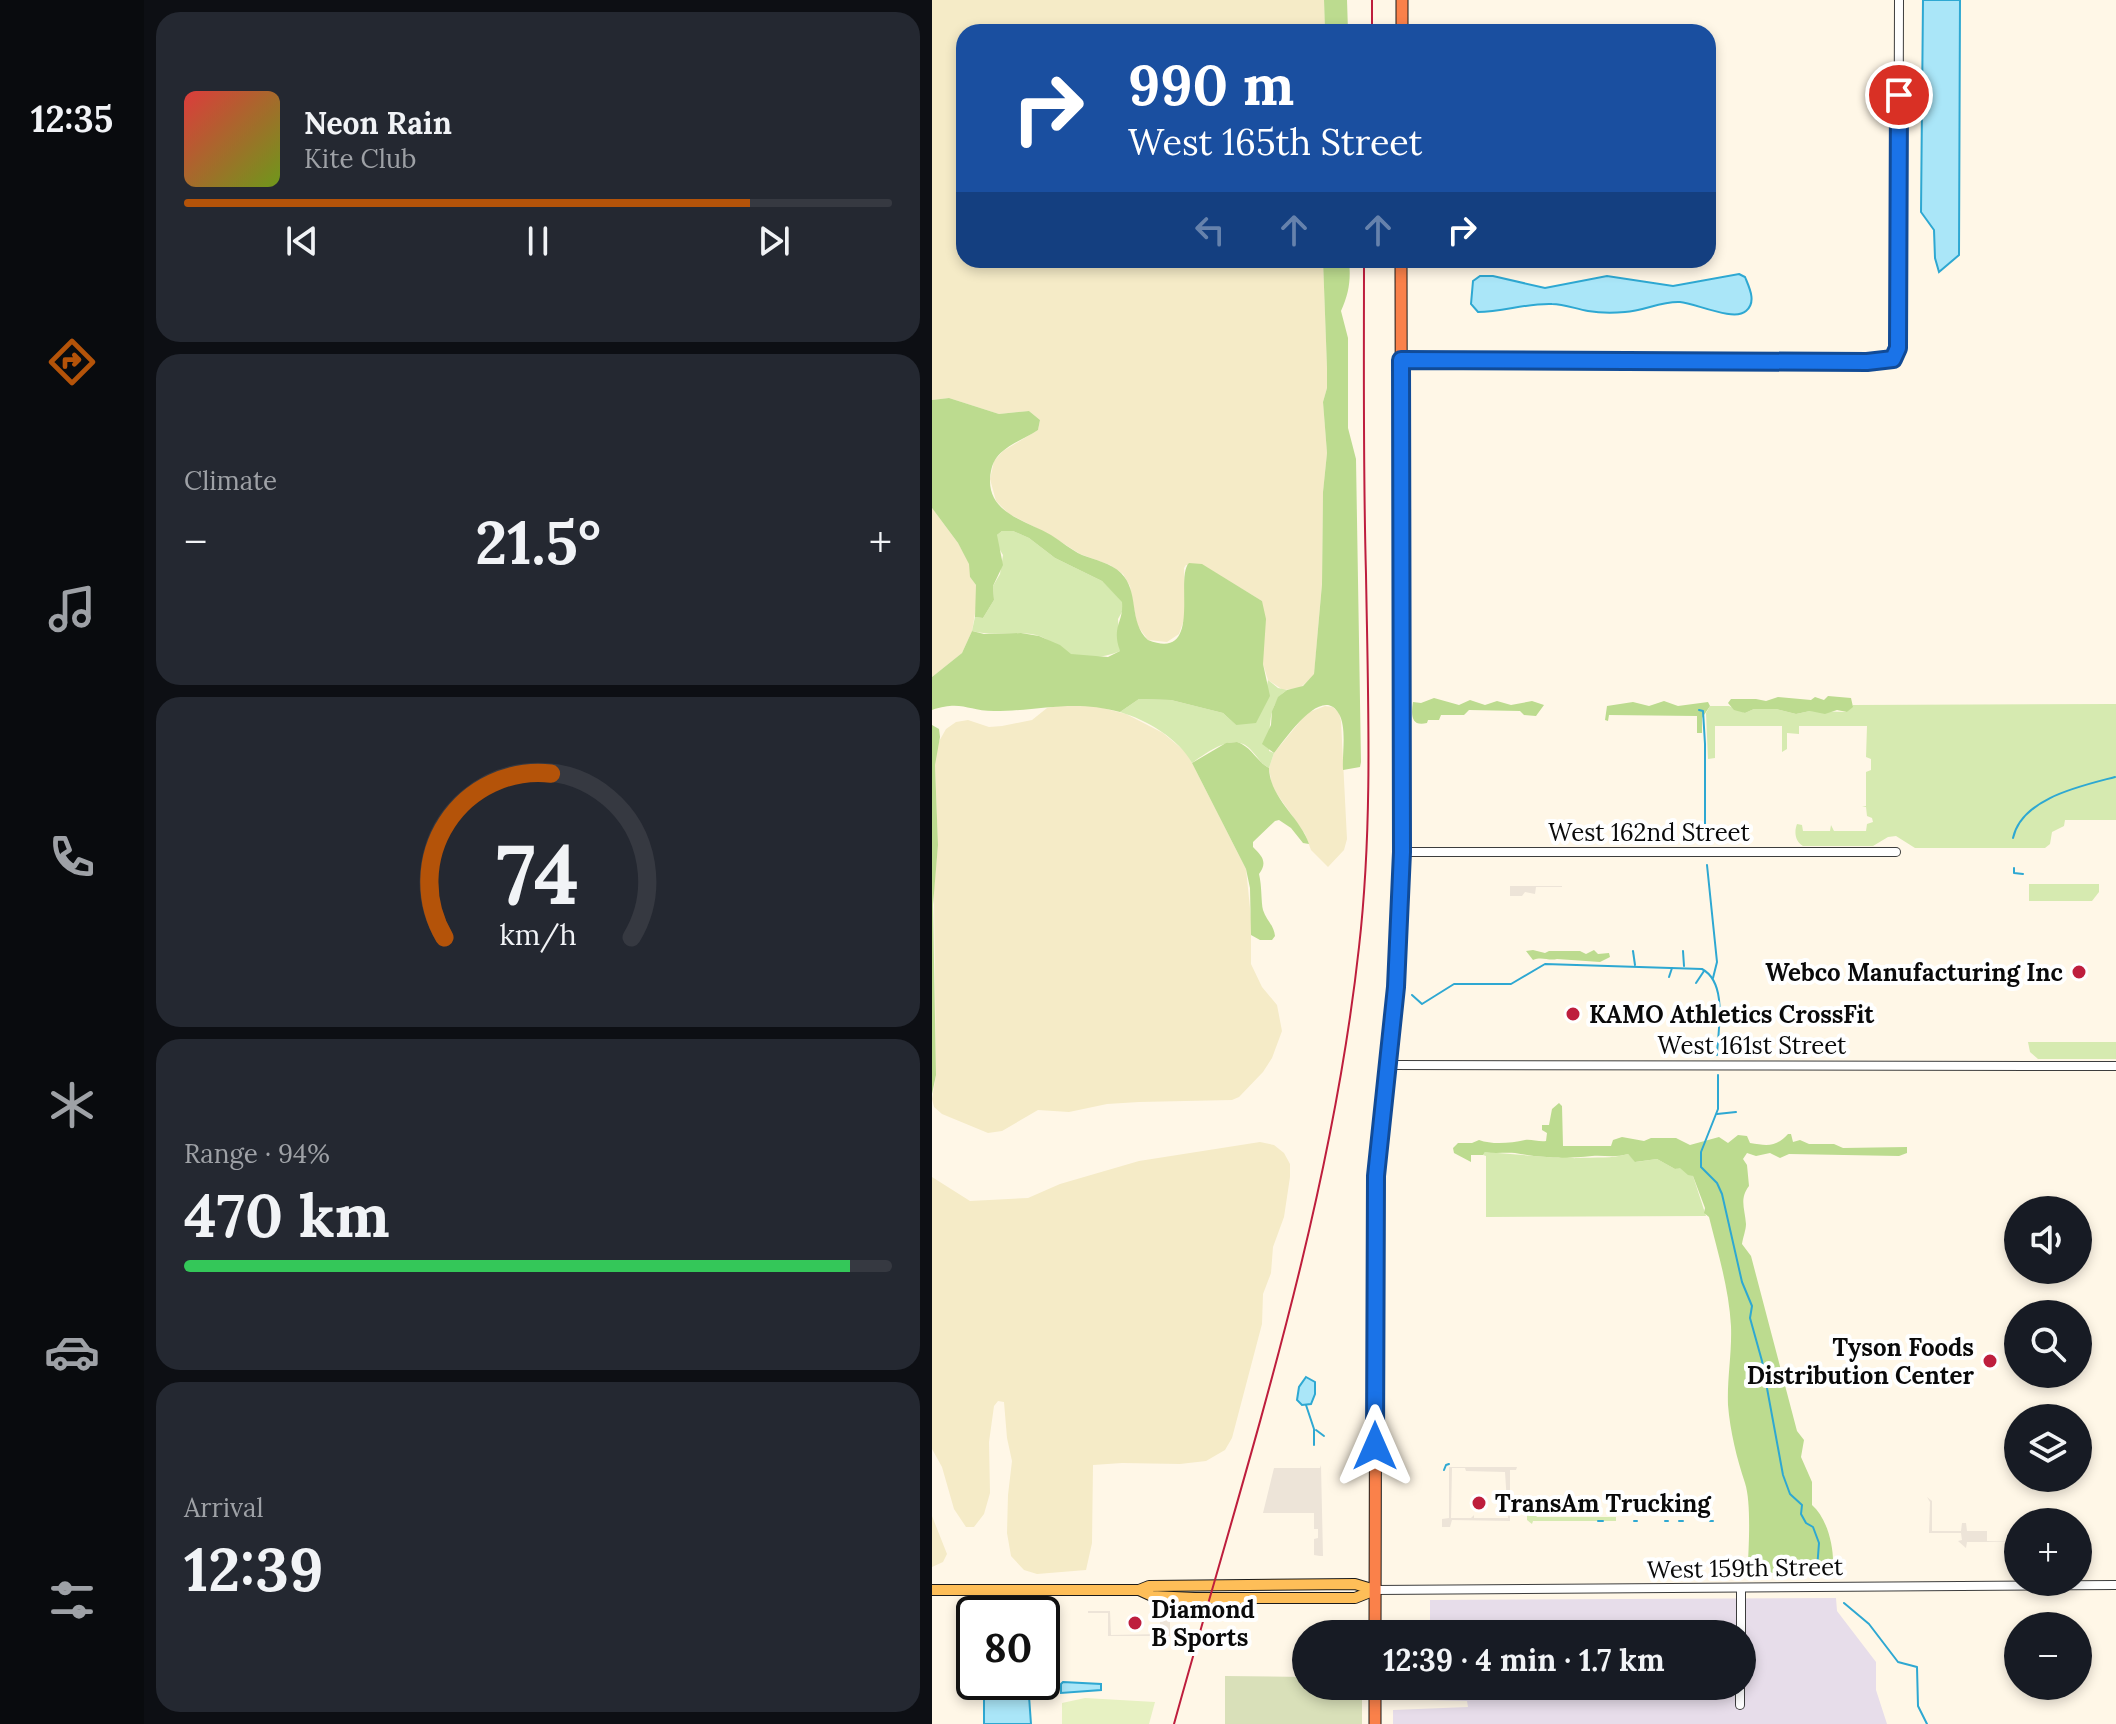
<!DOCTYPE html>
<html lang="en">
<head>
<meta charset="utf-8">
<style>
	body { margin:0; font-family:Lora,serif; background:#242831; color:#f1f3f6; height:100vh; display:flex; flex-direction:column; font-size:30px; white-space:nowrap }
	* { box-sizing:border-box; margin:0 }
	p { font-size:26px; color:#9ea1a6 }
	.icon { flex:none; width:44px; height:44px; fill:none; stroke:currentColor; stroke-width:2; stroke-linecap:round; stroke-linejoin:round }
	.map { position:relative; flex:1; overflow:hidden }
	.drawer { display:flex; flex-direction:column; gap:12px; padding:12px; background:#0d0f14; width:788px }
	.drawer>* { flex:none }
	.hud { position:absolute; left:24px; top:24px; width:760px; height:244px; border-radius:24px; box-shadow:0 4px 12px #0003; background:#1a4fa0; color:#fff; overflow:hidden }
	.tools { position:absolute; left:1072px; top:1196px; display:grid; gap:16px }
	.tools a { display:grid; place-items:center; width:88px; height:88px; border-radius:50%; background:#171b24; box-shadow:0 4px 12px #0003; font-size:40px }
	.speed { position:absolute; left:24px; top:1596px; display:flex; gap:16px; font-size:40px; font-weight:700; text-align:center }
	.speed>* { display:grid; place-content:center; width:104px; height:104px; border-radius:50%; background:#171b24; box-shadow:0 4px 12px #0003; line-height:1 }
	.speed .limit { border:4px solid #111; border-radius:12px; background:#fff; color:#111 }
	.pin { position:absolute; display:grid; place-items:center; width:68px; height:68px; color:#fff; margin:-34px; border:4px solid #fff; border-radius:50%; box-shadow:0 2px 8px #0007 }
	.me { position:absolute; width:88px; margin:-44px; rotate:0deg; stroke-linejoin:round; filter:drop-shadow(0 0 6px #0008) }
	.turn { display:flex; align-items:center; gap:28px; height:168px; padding:0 40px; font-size:36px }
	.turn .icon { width:104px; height:104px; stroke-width:2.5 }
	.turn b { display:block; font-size:56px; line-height:68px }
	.lanes { display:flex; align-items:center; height:76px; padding:0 40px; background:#0003; justify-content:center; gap:40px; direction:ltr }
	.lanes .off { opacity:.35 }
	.big { font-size:60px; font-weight:700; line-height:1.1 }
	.drawer .widget { flex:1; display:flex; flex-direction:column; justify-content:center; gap:12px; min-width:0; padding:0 28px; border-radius:24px; background:#242831 }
	.drawer .dial { align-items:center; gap:0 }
	.dial svg { height:208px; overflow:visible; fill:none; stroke:#363941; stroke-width:7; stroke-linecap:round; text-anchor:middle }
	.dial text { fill:#f1f3f6; stroke:none }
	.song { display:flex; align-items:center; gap:24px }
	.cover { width:96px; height:96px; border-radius:12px; background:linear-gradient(135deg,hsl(0 70% 55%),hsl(80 70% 35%)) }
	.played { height:8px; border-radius:4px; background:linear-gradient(90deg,#b45309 80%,#363941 80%) }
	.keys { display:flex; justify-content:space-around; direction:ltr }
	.heat { display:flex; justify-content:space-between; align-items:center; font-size:44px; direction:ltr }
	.charge { height:12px; border-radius:6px; background:linear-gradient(90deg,#34c759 94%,#363941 0) }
	.trip { position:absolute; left:360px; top:1620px; width:464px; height:80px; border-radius:40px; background:#171b24; box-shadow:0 4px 12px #0003; font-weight:700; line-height:80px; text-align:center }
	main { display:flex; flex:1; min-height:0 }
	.dock { display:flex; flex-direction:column; width:144px; justify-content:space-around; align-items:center; background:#090b0e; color:#9ea1a6 }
	.dock .icon { width:56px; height:56px }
	.dock .current { color:#b45309 }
	.dock b { font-size:36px; color:#f1f3f6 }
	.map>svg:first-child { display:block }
	.industrial { fill:#e7ddea }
	.farmland { fill:#f5ebc7 }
	.green { fill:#d6eab0 }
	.forest { fill:#bcdb8f }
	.cemetery { fill:#d9e0b9 }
	.pitch { fill:#e7f1c2 }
	.plaza { fill:#ede4d8; fill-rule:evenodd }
	.water { fill:#aae6f8; stroke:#2ea8d2; stroke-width:2 }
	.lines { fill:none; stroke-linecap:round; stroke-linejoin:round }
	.stream { stroke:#2ea8d2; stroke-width:2 }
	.minor-casing { stroke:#3d3d3d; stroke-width:10 }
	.major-casing { stroke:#1b1b1b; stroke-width:12 }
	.highway-casing { stroke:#1b1b1b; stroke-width:13 }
	.minor { stroke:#fff; stroke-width:8 }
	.major { stroke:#febe58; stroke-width:10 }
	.highway { stroke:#fa814a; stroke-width:11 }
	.rail { stroke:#be1e3d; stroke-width:2 }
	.route-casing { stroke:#114b97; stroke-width:20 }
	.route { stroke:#1a73e8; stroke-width:14 }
	.poi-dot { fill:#be1e3d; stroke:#fff; stroke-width:3 }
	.labels { text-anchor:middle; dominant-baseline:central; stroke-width:8; stroke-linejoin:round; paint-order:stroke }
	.street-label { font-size:24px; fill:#0a0a0a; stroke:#fff }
	.poi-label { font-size:24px; font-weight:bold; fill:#0a0a0a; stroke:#fff; text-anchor:start }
</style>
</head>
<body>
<main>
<nav class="dock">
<b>12:35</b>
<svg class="icon current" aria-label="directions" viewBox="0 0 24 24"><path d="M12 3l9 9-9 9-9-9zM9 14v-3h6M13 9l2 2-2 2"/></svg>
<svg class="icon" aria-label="music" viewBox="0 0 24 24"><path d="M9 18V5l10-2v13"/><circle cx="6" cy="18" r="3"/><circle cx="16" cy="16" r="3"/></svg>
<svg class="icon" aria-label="phone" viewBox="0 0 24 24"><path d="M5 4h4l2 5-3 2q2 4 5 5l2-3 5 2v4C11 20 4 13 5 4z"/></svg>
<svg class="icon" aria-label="climate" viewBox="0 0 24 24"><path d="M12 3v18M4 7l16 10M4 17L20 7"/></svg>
<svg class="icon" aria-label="car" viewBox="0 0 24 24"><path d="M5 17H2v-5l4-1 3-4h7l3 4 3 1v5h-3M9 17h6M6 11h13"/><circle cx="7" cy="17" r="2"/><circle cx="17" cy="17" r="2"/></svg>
<svg class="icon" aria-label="filters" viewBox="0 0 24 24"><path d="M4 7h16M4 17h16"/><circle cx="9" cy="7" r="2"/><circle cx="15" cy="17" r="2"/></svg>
</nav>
<section class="drawer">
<div class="widget">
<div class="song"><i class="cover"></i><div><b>Neon Rain</b><p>Kite Club</p></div></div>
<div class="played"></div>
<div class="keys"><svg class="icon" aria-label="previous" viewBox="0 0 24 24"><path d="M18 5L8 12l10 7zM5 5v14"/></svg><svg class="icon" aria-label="pause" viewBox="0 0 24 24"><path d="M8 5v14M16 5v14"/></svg><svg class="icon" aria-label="next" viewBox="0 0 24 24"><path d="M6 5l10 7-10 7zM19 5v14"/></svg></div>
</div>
<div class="widget"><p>Climate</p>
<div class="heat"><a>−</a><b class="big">21.5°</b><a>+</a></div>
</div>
<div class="widget dial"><svg viewBox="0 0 100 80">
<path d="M14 69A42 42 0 1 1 86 69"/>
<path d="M14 69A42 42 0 0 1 55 6" stroke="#b45309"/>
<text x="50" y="56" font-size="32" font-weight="700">74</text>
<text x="50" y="72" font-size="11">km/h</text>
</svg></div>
<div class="widget"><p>Range · 94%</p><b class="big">470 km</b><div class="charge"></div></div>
<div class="widget"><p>Arrival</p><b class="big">12:39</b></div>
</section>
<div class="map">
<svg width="1184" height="1724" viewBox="0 0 1184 1724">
	<rect width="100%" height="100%" fill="#fff7e7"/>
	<polygon class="industrial" points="904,1598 905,1611 944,1662 944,1690 955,1724 461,1724 461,1710 536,1707 535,1701 498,1700 498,1686 810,1686 810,1634 498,1634 498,1600"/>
	<g class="farmland">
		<polygon points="0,0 392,0 393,32 32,32 32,260 391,260 395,368 395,388 391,402 395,453 391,492 390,583 382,675 368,688 351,690 336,680 331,664 330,601 274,567 254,565 252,568 253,617 247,634 235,642 216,640 205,625 198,586 191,574 178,565 148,554 118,535 77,514 64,501 58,479 62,461 71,451 106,430 108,420 97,411 67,414 17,398 0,400"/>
		<polygon points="0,508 26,543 38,564 38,577 44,585 45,602 40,631 30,653 0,677"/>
		<polygon points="138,704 163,706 194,714 231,733 255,753 314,869 319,918 319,964 330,987 345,1005 350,1031 340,1058 331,1072 307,1097 300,1100 207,1102 175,1104 137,1112 106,1110 70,1131 56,1133 10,1114 2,1107 0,1099 4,1075 2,889 6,845 3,765 5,745 14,729 24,722 36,720 57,727 70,726 100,720 115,708"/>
		<polygon points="393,706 401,707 407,713 409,721 415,839 412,850 396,867 379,850 373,834 345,794 340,786 337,768 342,753 375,713"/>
		<polygon points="328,1142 342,1145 352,1153 358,1164 358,1177 352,1217 341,1247 339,1273 331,1294 330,1324 300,1438 293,1450 274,1461 248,1464 190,1463 161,1465 160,1543 154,1570 105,1574 92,1570 79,1556 75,1533 76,1495 80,1461 75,1438 72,1402 66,1401 62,1406 57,1442 58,1493 52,1514 42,1527 34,1527 22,1509 10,1467 0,1449 0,1177 38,1201 96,1198 128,1184 207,1161"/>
		<polygon points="0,1516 15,1554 11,1562 0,1567"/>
	</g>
	<g class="green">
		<path d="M70 531H81L97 538 123 558 170 581 191 602V610L186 619 188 651C176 657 152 660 138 654 126 649 119 639 104 635 83 630 62 637 40 631L43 617 51 618 62 600 61 586 68 574 71 555 65 545V535Z"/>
		<path d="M336 680 346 688 355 690C335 704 338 729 337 751L342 753 337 768C329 764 325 756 319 750 302 731 276 752 260 763 247 739 215 720 188 712L207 699 239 700 291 713 304 725 335 686Z"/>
		<path d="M1184 704V820H1133L1132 826 1120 832 1118 844 1113 848H983L964 836 956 837 941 846H871C863 841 862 832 865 824L870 825 871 831H898L899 825 902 831H934L935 824 941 822 940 818 935 816 934 807H930L934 806V772L939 770V759L934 757 935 726H867V734L855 733V749L850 752V726H783V758L776 759 774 713 778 706H797L813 713 822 709H844L864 714 878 711 915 712 921 705Z"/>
		<polygon points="1097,884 1167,884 1167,892 1160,901 1097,901"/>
		<polygon points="1096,1042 1184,1042 1184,1059 1106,1059 1098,1052"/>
		<path d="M553 1152 627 1158C635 1155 637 1159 645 1158 663 1157 680 1159 696 1154L704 1162 725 1159 743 1169 748 1167 761 1176 774 1216 554 1217V1156L551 1155Z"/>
		<polygon points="595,1496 597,1507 605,1517 684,1517 684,1521 601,1521 600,1524 595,1520"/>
	</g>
	<g class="forest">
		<polygon points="392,0 415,0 416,32 393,32"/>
		<path d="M391 260H417C419 280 417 293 409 311L416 338V428L424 459 429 762 428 767 411 770C410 754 415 728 407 714 390 683 352 741 342 753L330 744 339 725 340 711 346 697 355 690 371 686 382 674 390 584 391 492 395 453 391 402 395 388V368Z"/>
		<path d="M17 398 67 414 97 411 108 420 106 430C93 439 75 444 65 457 60 463 58 473 58 481 58 514 95 521 119 535 129 541 139 550 150 555 163 560 179 563 189 573 208 592 196 622 216 640 272 662 242 578 257 563L270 564 330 601 334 619 331 664 338 696 324 723 304 725 291 713 239 700 207 699 188 712C141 699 109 711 62 711 35 711 30 700 0 710V677L30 653 40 631 52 634 89 633 107 636 128 645 139 654 176 657 188 651C179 626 192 622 190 602L170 581 123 558 97 538 81 531H70L65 535 71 565 61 586 62 600 51 618 43 617 44 585 38 577 37 564 26 543 0 508V400Z"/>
		<polygon points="896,696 919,698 921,707 915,712 905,710 893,714 878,711 864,714 844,709 822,709 813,713 802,710 796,703 799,699 824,699 834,701 846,697 879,700 883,697 892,700"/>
		<path d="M502 698 527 705 538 700 553 705 565 701 579 705 600 701 612 705 604 716 592 715 588 711 537 710 532 715H509L507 720H496L495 723C479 727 479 715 481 702L489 703Z"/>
		<polygon points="732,701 746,706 776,702 778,706 770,718 770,733 765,733 765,716 677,715 676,721 673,720 675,706 701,702 717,706"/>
		<polygon points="0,725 7,729 8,737 3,765 6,845 1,905 4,1075 0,1094"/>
		<path d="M305 742C320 747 324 761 337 768 338 799 368 817 377 844L371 843 359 828 347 820 343 821 321 842V847C330 856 336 862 327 874 330 886 329 902 331 910 334 920 342 925 343 936L340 940H328L319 935 318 888 314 869 260 763 294 743Z"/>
		<path d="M601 950 613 953 617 951H648L654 954 662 950 666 954 677 953 678 957 668 962 625 959C616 961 610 956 601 960L594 951Z"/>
		<path d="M627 1103 630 1106 631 1146H679L681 1140 690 1137 712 1141 719 1138H744L758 1145 787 1137 796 1143 806 1135 815 1136 818 1143C836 1146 844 1147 856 1134H859L861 1142 868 1140 877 1144H902L911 1148 975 1147V1153L967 1156 857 1154 848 1158 838 1153 824 1156 815 1153 811 1159 815 1165 817 1186C807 1199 813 1209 814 1224 814 1230 811 1237 810 1244L819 1256 865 1431 872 1440 869 1457 880 1482V1505C895 1518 902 1546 901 1566L897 1568 883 1565 856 1573H827L822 1571 816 1563C817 1542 819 1501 813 1483 805 1459 798 1431 796 1405 795 1378 800 1353 799 1326 797 1289 786 1253 777 1217L772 1213 773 1208 761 1176 756 1175 748 1168 743 1169 725 1159 703 1162 696 1154C683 1158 672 1155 660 1156 633 1159 610 1158 583 1153 573 1152 563 1154 553 1152L551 1155H539V1162L522 1153 521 1148 526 1143H540L547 1140C561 1145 579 1143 593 1140 599 1139 607 1142 614 1141L615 1133 610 1130V1125H617L620 1109Z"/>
	</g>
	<polygon class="cemetery" points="293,1676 374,1677 374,1686 430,1686 430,1724 293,1724"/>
	<polygon class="pitch" points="153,1698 223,1702 217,1724 130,1724 130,1703"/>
	<g class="plaza">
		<polygon points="578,886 630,886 630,887 604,887 603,894 593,892 590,896 578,896"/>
		<polygon points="389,1465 391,1556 388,1556 382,1555 382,1539 386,1538 386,1529 382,1529 382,1513 331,1513 342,1468 388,1468"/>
		<path d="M517 1467H585L584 1470H578V1521L520 1520 518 1527H510V1519L517 1518ZM520 1468H533L534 1471 573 1472 576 1518H542V1515L539 1518H519Z"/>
		<polygon points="995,1497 1000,1501 1000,1531 1029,1531 1030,1523 1034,1523 1035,1531 1055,1531 1055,1541 1086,1542 1035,1542 1034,1548 1026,1541 1030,1540 1029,1533 997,1533 998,1502"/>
		<polygon points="156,1611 178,1611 179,1635 228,1634 228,1611 238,1611 238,1636 176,1636 176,1613 156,1613"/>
	</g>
	<g class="water">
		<polygon points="991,0 1028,0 1027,255 1007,272 1003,258 1002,230 989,212"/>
		<path d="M807 274 813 277C817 287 825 302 814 311 802 322 763 303 748 302 729 301 712 311 693 312 681 313 668 313 656 311 644 309 632 304 620 304 594 303 571 312 546 312L539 304 541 281 548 276H561L613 288 675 276 741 286Z"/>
		<polygon points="374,1377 383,1382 383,1394 379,1404 370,1405 365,1400 367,1387"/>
		<polygon points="52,1682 96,1682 99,1724 52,1724"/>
		<polygon points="131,1682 169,1684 169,1690 129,1693 129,1684"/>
	</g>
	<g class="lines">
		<g class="stream">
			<polyline points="767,710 771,711 773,744 773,840"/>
			<path d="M1081 838C1090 798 1149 786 1183 777"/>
			<polyline points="775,865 785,962 781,978"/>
			<polyline points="1082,868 1082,873 1091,874"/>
			<polyline points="701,951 703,965"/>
			<polyline points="751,951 752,966"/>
			<polyline points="737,977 740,968"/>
			<polyline points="764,983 772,971"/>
			<path d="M480 995 490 1004 522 984H579L613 964 770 969C796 983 786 1029 785 1055"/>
			<polyline points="786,1075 786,1109 769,1152 769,1167 785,1183 790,1194 810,1282 820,1306 818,1318 830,1361 851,1475 858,1494 870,1505 869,1514 874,1523 881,1527 887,1543 885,1569"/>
			<polyline points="785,1114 804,1112"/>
			<polyline points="374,1405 382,1429 382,1445"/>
			<polyline points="384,1430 392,1436"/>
			<polyline points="512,1470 514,1465 517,1464"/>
			<polyline points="666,1521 671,1521"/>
			<polyline points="702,1521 705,1521"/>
			<polyline points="733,1521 736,1521"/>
			<polyline points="747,1521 751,1521"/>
			<polyline points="778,1521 781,1521"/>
			<polyline points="912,1603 937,1624 966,1662 985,1667 986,1706 995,1724"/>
		</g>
		<g class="minor-casing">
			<g id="minor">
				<polyline points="469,360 935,362 961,359 966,348 967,0"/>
				<polyline points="470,852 964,852"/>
				<polyline points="456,1065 1184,1066"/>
				<polyline points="443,1590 1184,1585"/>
				<polyline points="809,1634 809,1590"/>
				<polyline points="808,1705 808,1686"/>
			</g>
		</g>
		<g class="major-casing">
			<g id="major">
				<polyline points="0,1590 207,1590 217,1586 423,1584 443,1590"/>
				<polyline points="207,1590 220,1596 263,1598 423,1598 443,1590"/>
			</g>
		</g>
		<g class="highway-casing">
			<g id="highway">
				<polyline points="470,32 470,0"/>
				<polyline points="443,1634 444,1176 461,1025 470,852 469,260"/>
				<polyline points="443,1686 443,1724"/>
			</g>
		</g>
		<use href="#minor" class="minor"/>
		<use href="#major" class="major"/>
		<use href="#highway" class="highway"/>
		<g class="rail">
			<polyline points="440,0 440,32"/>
			<path d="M242 1724C313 1468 398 1212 427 947 441 824 436 698 434 574 431 469 432 365 432 260"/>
		</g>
	</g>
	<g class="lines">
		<g class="route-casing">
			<polyline id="route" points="443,1446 444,1176 464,987 470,852 469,360 935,362 961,359 966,348 967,95"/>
		</g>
		<use href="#route" class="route"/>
	</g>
	<g class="poi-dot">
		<circle cx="1147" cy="972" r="8"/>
		<circle cx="641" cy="1014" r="8"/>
		<circle cx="1058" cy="1361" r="8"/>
		<circle cx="547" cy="1503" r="8"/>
		<circle cx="203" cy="1623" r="8"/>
	</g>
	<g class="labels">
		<g class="street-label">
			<text x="717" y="832">West 162nd Street</text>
			<text x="820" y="1045">West 161st Street</text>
			<text transform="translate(813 1568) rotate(-1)">West 159th Street</text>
		</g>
		<g class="poi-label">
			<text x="1131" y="972" text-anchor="end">Webco Manufacturing Inc</text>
			<text x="657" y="1014">KAMO Athletics CrossFit</text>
			<text x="1042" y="1347" text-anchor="end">Tyson Foods<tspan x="1042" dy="28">Distribution Center</tspan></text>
			<text x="563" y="1503">TransAm Trucking</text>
			<text x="219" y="1609">Diamond<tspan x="219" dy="28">B Sports</tspan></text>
		</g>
	</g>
</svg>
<div class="tools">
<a><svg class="icon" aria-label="sound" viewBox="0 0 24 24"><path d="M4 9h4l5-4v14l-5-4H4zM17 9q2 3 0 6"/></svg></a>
<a><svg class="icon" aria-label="search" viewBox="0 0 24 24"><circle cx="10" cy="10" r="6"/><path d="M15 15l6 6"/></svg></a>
<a><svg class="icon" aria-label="layers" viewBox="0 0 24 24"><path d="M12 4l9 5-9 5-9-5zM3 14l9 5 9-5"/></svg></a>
<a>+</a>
<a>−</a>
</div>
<div class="speed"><div class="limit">80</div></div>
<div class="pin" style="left:967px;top:95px;background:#d93025"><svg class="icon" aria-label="arrive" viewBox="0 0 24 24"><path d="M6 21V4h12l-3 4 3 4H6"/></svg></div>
<svg class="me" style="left:443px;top:1446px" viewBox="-20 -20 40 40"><path d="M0-17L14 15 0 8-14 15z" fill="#1a73e8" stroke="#fff" stroke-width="4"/></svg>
<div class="trip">12:39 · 4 min · 1.7 km</div>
<div class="hud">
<div class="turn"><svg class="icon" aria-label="right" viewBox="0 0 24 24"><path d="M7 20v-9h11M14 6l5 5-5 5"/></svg><div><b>990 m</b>West 165th Street</div></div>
<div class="lanes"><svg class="icon off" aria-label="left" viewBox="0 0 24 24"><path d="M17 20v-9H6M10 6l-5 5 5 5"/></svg><svg class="icon off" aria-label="ahead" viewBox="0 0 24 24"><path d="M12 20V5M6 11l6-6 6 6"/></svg><svg class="icon off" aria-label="ahead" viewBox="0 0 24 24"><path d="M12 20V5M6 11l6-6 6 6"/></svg><svg class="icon" aria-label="right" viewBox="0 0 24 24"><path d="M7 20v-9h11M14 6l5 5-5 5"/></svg></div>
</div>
</div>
</main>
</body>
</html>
